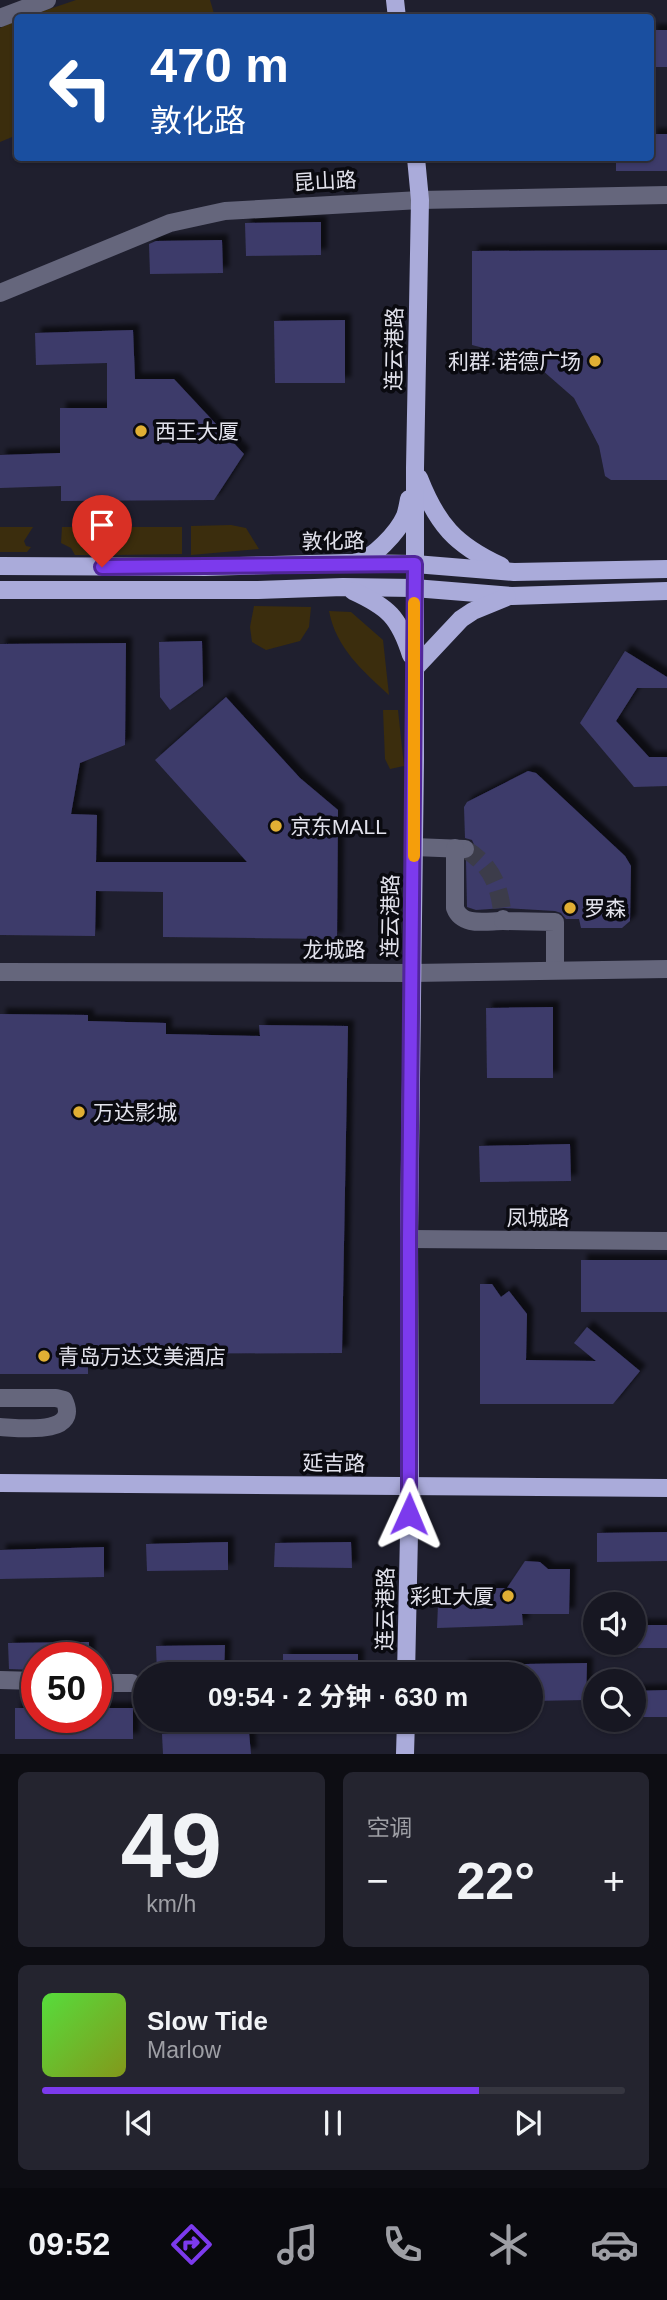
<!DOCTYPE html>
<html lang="zh">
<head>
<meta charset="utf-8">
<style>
	body { margin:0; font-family:Arial,"Noto Sans SC",sans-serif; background:#24242f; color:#f1f3f6; height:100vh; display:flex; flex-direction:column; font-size:26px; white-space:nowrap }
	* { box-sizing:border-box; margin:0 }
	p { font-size:23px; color:#9e9fa5 }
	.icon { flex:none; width:38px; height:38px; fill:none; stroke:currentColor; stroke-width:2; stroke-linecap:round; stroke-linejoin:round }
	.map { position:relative; height:1754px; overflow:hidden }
	.drawer { display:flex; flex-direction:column; gap:18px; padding:18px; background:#0d0d13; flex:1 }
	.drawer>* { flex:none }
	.top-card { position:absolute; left:14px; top:14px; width:640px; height:147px; border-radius:7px; box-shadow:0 2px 5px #0004,0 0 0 2px #363640; background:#1a4fa0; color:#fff; overflow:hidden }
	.tools { position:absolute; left:583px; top:1592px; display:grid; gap:14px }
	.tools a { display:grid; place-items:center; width:63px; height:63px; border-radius:50%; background:#171722; box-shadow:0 2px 5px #0004,0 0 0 2px #363640; font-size:35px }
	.speed { position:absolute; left:21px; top:1642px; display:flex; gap:14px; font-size:35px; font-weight:700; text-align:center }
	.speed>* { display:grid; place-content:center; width:91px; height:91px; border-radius:50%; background:#171722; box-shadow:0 2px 5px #0004,0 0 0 2px #363640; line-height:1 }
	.speed .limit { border:10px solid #d22; background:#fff; color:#111 }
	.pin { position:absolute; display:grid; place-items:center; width:60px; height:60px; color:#fff; margin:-72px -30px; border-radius:50% 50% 50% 0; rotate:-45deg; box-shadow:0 0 7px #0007 }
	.pin .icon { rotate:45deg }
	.me { position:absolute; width:77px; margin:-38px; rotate:1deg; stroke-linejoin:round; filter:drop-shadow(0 0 5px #0008) }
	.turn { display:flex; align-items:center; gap:24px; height:147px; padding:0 21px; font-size:32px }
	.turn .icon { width:91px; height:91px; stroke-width:2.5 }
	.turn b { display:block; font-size:49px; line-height:60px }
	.big { font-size:52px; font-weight:700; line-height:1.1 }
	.drawer .tile { flex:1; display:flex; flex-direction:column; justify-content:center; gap:10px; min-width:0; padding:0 24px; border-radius:10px; background:#24242f }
	.drawer .dial { align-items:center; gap:0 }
	.dial b { font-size:91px; line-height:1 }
	.song { display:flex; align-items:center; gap:21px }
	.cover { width:84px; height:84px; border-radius:10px; background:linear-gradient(135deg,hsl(110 70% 55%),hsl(70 70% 35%)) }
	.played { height:7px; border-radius:4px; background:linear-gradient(90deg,#7c3aed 75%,#363640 75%) }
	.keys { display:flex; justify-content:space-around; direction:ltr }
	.heat { display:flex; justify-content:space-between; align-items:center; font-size:38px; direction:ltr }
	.drawer .tiles { flex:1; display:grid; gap:18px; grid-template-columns:1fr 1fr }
	.tile:last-child { grid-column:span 2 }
	.trip { position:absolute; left:133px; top:1662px; width:410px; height:70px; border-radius:35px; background:#171722; box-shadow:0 2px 5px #0004,0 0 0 2px #363640; font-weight:700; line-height:70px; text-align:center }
	.menu { display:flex; height:112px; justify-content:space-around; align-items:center; background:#09090e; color:#9e9fa5 }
	.menu .icon { width:49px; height:49px }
	.menu .on { color:#7c3aed }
	.menu b { font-size:32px; color:#f1f3f6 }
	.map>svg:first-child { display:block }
	.green { fill:#3b2d0d }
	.building { fill:#3d3b6a; filter:url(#shadow) }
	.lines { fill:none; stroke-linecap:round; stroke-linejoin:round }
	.minor-tunnel { stroke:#3c3c4a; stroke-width:18; stroke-dasharray:18 9; stroke-linecap:butt }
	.minor { stroke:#65667c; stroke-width:18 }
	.major { stroke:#aaabda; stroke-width:18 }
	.route-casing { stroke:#51269a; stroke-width:18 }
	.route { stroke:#7c3aed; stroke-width:12 }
	.slow { stroke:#f59e0b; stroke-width:12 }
	.poi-dot { fill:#e1af34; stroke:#0a0a10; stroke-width:2.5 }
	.labels { text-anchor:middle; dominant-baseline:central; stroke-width:7; stroke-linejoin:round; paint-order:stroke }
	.street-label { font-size:21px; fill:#e2e2ec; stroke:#0a0a10 }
	.poi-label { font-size:21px; fill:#e2e2ec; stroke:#0a0a10; text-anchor:start }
</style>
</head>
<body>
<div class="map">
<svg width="667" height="1754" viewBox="0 0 667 1754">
	<defs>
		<filter id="shadow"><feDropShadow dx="6" dy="-6" stdDeviation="2" flood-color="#0009"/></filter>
	</defs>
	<rect width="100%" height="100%" fill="#1f1f2e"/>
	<g class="green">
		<polygon points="76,0 210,0 215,17 23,18"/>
		<polygon points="17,20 17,135 0,142 0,28"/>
		<polygon points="231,525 246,528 259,549 191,555 191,526"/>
		<polygon points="0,527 33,527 24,541 26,546 31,547 27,552 0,552"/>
		<polygon points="62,527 101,527 102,555 75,555 71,548 61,543"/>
		<polygon points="113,527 182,527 182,554 114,555"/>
		<polygon points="254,606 311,607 309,627 300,641 266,650 252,642 250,627"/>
		<path d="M329 611 351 612 383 640 389 695C363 671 336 648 329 611Z"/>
		<polygon points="383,710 398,710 404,766 390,769 385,759"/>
	</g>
	<g class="building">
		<rect x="651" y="30" width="16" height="37"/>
		<polygon points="651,134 667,134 667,171 616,171 616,158 651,158"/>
		<polygon points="321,222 321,255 246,256 245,223"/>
		<polygon points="222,240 223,273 150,274 149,244 156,241"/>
		<polygon points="667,250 667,480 611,480 605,476 599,446 574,398 542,370 503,353 472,345 472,251"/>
		<polygon points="345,320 345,383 275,383 274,321"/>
		<polygon points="133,330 135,379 174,379 244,454 214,500 61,501 61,486 0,488 0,455 60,453 60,408 107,408 107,363 36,365 35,333"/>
		<polygon points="202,641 203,686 170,710 160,697 159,642"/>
		<polygon points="126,643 125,745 80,763 71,814 97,815 96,862 247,862 155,760 226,697 300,778 338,810 337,939 163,937 163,892 96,891 95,936 0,935 0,644"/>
		<polygon points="625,651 667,677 667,688 637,688 616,721 649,757 667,757 667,786 634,787 580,723"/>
		<polygon points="528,771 536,773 625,856 631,866 630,921 622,928 581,928 579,919 566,919 561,913 555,911 504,908 476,910 467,907 466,860 474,856 476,849 472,840 465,838 464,807 467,802"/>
		<polygon points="553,1007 553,1078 487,1078 486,1008"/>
		<polygon points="0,1014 88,1015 88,1021 166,1023 166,1034 260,1036 259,1025 348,1026 342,1353 88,1354 88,1374 0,1374"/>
		<polygon points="570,1144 571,1181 480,1182 479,1146"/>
		<rect x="581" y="1260" width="86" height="52"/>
		<polygon points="480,1284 492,1284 501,1297 509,1291 527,1314 526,1360 596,1361 574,1343 587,1327 640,1371 613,1404 480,1404"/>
		<polygon points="667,1532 667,1561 597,1562 597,1533"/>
		<polygon points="228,1542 228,1570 147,1571 146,1544"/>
		<polygon points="351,1542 352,1568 274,1567 275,1543"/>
		<polygon points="104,1547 104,1577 0,1579 0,1550"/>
		<polygon points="525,1561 540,1562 548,1569 570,1569 569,1614 522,1614 523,1625 437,1628 438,1605 488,1604 488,1588 507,1588"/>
		<rect x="634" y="1625" width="33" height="23"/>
		<polygon points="89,1642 89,1657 37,1657 37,1670 9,1669 8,1643"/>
		<polygon points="225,1645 224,1673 157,1673 156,1646"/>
		<rect x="283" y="1654" width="75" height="21"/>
		<polygon points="587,1663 586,1700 530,1701 530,1675 462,1675 462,1665"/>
		<polygon points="667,1690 667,1717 634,1717 634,1691"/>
		<polygon points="15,1708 37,1708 37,1717 96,1717 96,1708 133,1708 133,1739 15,1739"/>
		<polygon points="249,1732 251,1754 163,1754 162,1734"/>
	</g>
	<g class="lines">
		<path class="minor-tunnel" d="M465 849C493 866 500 887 503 919"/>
		<g class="minor">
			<polyline points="0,18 47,0"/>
			<polyline points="0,293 170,223 225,211 420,200 667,195"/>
			<polyline points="414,847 465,849"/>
			<path d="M455 848V908C462 927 486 921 503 921"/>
			<polyline points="503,919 503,921 555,922 555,970"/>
			<polyline points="0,972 412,973 667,969"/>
			<polyline points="409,1239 667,1241"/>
			<path d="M0 1398H56L64 1400C81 1436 20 1428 0 1427"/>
			<polyline points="0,1680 37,1681"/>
			<polyline points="96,1683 132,1683"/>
		</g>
		<g class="major">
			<polyline points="395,0 397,18"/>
			<path d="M419 478C437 524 455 545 501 566"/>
			<path d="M356 562C373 559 398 532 405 516 407 511 408 504 409 499"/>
			<polyline points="0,566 205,567 347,563 415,564 514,572 667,569"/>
			<polyline points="0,590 258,590 343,587 414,588 512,596 667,591"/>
			<path d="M353 591C388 607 399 617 411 655"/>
			<polyline points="415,668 461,619 473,611 507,597"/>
			<polyline points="0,1483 667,1488"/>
			<polyline points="406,1675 410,1487 409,1239 415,760 415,468 420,200 416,158"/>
			<polyline points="405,1754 406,1720"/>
		</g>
	</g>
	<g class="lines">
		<g class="route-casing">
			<polyline id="route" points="102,567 415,564 409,1239 409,1514"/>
		</g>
		<use href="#route" class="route"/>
		<polyline class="slow" points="414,856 414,603"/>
	</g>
	<g class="poi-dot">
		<circle cx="595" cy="361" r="7"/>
		<circle cx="141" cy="431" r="7"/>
		<circle cx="276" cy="826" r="7"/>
		<circle cx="570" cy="908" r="7"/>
		<circle cx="79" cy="1112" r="7"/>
		<circle cx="44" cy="1356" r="7"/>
		<circle cx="508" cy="1596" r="7"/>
	</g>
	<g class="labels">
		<g class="street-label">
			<text transform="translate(325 181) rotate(-3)">昆山路</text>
			<text transform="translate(394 349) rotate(-89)">连云港路</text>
			<text transform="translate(333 541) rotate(-1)">敦化路</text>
			<text transform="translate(390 916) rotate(-89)">连云港路</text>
			<text x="334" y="949">龙城路</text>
			<text x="538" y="1217">凤城路</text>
			<text transform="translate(334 1463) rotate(1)">延吉路</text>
			<text transform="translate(385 1609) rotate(-89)">连云港路</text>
		</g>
		<g class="poi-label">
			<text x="581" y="361" text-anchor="end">利群·诺德广场</text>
			<text x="155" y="431">西王大厦</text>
			<text x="290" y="826">京东MALL</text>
			<text x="584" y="908">罗森</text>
			<text x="93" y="1112">万达影城</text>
			<text x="58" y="1356">青岛万达艾美酒店</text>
			<text x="494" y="1596" text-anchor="end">彩虹大厦</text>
		</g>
	</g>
</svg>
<div class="tools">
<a><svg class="icon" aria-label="sound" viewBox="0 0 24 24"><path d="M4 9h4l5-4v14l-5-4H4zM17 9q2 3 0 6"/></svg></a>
<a><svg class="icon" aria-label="search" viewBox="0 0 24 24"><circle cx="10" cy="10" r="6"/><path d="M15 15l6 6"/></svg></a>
</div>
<div class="speed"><div class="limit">50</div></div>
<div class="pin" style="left:102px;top:567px;background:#d93025"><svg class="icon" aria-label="arrive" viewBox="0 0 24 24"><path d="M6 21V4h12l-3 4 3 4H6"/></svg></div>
<svg class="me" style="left:409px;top:1514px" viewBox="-20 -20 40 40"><path d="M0-17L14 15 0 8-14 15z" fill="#7c3aed" stroke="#fff" stroke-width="4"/></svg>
<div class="trip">09:54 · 2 分钟 · 630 m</div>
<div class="top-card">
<div class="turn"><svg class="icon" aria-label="left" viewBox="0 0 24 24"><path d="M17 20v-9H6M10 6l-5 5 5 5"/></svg><div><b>470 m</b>敦化路</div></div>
</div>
</div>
<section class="drawer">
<div class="tiles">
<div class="tile dial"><b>49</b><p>km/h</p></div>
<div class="tile"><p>空调</p>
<div class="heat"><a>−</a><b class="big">22°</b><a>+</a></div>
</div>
<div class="tile">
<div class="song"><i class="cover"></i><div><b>Slow Tide</b><p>Marlow</p></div></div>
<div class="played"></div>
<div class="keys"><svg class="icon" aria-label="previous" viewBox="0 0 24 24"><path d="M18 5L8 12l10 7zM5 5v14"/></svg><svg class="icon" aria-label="pause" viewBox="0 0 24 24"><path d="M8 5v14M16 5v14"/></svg><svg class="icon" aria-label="next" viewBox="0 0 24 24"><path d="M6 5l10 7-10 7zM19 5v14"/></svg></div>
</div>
</div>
</section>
<nav class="menu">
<b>09:52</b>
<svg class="icon on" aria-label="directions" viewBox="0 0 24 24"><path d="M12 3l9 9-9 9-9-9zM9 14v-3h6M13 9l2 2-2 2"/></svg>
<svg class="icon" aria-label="music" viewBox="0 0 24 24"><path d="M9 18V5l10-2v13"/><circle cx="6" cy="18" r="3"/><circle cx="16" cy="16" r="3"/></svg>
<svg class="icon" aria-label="phone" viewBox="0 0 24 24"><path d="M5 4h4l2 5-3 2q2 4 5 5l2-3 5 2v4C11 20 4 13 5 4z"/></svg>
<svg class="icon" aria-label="climate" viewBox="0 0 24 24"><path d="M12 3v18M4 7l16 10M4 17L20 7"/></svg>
<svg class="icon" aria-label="car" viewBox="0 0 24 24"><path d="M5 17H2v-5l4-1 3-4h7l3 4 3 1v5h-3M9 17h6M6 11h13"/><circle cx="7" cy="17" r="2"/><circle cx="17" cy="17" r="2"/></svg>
</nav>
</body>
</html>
